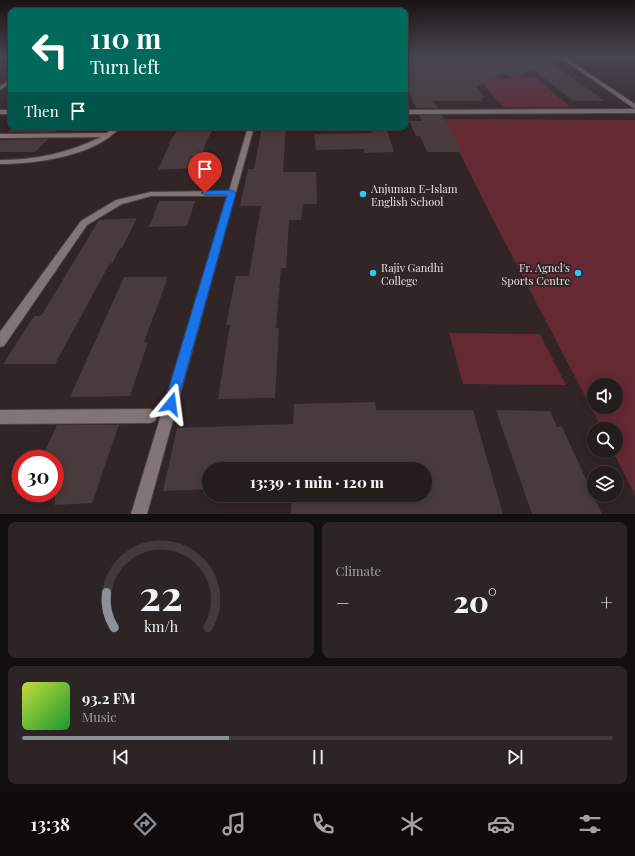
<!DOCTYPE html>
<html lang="en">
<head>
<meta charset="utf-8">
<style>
	body { margin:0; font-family:"Playfair Display",serif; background:#2d2525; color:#f1f3f6; height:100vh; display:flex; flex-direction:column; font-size:15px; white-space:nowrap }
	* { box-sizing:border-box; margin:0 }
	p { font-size:13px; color:#a3a1a3 }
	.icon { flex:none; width:22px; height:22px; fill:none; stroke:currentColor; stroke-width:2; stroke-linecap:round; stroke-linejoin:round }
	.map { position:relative; height:514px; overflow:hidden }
	.side { display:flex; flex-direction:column; gap:8px; padding:8px; background:#140f0f; flex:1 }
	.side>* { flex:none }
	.banner { position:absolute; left:8px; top:8px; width:400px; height:122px; border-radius:8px; box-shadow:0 2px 10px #0003,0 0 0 1px #423a3b; background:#00695c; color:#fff; overflow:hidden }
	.buttons { position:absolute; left:587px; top:378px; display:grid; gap:8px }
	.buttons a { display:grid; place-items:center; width:36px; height:36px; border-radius:50%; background:#251c1c; box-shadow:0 2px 10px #0003,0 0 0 1px #423a3b; font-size:20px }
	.speed { position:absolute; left:12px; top:450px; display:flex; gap:8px; font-size:20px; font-weight:700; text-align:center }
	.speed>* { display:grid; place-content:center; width:52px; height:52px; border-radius:50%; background:#251c1c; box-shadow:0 2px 10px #0003,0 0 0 1px #423a3b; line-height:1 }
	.speed .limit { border:6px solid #d22; background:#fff; color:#111 }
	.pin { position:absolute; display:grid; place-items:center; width:34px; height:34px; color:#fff; margin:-41px -17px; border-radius:50% 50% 50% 0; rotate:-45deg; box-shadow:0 0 4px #0007 }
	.pin .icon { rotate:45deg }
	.me { position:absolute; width:44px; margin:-22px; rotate:16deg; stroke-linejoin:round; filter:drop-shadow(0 0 3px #0008) }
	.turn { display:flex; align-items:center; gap:14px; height:84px; padding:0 16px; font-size:18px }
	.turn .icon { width:52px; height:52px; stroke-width:2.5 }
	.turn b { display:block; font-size:28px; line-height:34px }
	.then { display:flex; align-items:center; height:38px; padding:0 16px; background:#0003; gap:8px; font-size:15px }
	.big { font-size:30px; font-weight:800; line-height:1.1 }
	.side .tile { flex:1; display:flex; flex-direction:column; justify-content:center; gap:6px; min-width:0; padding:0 14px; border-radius:8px; background:#2d2525 }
	.side .dial { align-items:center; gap:0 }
	.dial svg { height:104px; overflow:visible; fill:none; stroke:#423a3b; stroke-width:7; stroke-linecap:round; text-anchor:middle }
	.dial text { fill:#f1f3f6; stroke:none }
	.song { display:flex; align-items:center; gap:12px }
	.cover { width:48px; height:48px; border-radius:6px; background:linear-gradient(135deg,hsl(70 70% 55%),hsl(130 70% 35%)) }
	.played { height:4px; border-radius:2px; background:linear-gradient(90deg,#8c9099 35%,#423a3b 35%) }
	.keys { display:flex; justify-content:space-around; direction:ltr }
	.heat { display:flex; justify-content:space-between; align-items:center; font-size:22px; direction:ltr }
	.side .tiles { flex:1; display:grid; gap:8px; grid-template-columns:1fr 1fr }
	.tile:last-child { grid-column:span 2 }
	.trip { position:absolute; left:202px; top:462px; width:230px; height:40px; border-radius:20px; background:#251c1c; box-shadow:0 2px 10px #0003,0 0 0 1px #423a3b; font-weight:800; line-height:40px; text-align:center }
	.tab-bar { display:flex; height:64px; justify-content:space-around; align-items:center; background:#0f0b0b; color:#a3a1a3 }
	.tab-bar .icon { width:28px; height:28px }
	.tab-bar .selected { color:#8c9099 }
	.tab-bar b { font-size:18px; color:#f1f3f6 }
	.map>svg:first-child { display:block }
	.green { fill:#642933; fill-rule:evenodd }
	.building { fill:#493b3c }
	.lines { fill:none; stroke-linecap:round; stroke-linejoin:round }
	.minor-casing { stroke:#4b4041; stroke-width:2 }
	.minor { fill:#837476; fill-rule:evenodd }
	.route { fill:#1a73e8; stroke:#114b97 }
	.poi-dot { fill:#29c8ff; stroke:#312526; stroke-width:1.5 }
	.labels { text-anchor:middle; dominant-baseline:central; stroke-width:4; stroke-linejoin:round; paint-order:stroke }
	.poi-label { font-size:11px; fill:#e9e0e1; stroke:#312526; text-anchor:start }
</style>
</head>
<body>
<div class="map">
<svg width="635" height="514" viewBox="0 0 635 514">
	<rect width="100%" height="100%" fill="#312526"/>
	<g class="green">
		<polygon points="536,77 570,107 503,107 478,78"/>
		<path d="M443 119 635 120V495L613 451H616V429H602L495 223ZM594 385H616V407H594Z"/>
		<polygon points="449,333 540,334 566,385 463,384"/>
	</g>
	<g class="building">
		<polygon points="405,57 552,57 547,60 605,101 573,101 533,69 518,78 501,74 477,87 485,98 480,98 483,101 433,101 438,108 416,108 405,83"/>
		<polygon points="419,115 442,115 462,152 427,152 420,136 416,136 409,121 422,121"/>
		<polygon points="14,127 60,127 55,132 8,132"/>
		<polygon points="180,127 214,127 206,142 199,165 193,165 192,168 158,170 172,138"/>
		<polygon points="262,127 286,127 283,172 316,172 317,204 303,204 301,220 289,220 286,268 281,268 276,328 279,328 275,398 218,399 230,325 226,325 236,276 249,276 261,206 240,206 248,169 254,169"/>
		<polygon points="370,127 386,127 394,152 364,153 364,149 316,150 314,134 372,133"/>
		<polygon points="48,139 35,152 0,152 0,140"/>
		<polygon points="159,201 195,201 187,226 149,227"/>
		<polygon points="137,218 122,248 120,248 112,264 110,263 55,364 3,364 34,316 41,316 99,220"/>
		<polygon points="124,277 168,277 144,342 148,342 130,396 70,397"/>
		<polygon points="375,402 376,410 473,410 503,514 291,514 292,495 425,495 425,469 209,469 209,489 163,491 177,428 293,424 294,404"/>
		<polygon points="496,410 550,411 557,427 562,427 602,514 532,514"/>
		<polygon points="57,425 119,425 92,503 55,505 55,459 41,459"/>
	</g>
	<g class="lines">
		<g class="minor-casing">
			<g id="minor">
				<polygon points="560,57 564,57 635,104 635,109"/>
				<polygon points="11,79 11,83 0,90 0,86"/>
				<polygon points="635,109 635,113 405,114 405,110"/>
				<rect x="0" y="110" width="11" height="4"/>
				<path d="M113 127H120C96 156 36 164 0 164V160C35 160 69 153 101 137L0 138V134L107 133Z"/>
				<polygon points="248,127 254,127 147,514 131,514 227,196 151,196 122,204 87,225 4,346 0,347 0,332 81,221 116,200 151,192 229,191"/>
				<polygon points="150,409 155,411 157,416 155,421 150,423 0,424 0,410"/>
			</g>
		</g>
		<use href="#minor" class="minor"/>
	</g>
	<linearGradient id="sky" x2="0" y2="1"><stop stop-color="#1b1415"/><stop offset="0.45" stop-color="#484652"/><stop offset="1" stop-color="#484652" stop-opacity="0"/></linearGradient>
	<rect width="635" height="128" fill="url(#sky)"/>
	<polygon class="route" points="232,190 236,193 177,404 175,408 171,409 166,408 164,404 227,195 205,195 201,193 205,191"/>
	<g class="poi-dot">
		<circle cx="363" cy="194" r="4"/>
		<circle cx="373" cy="273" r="4"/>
		<circle cx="578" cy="273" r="4"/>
	</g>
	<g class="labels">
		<g class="poi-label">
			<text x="371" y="188">Anjuman E-Islam<tspan x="371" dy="13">English School</tspan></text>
			<text x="381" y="267">Rajiv Gandhi<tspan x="381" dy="13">College</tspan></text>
			<text x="570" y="267" text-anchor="end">Fr. Agnel's<tspan x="570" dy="13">Sports Centre</tspan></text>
		</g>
	</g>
</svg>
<div class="buttons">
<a><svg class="icon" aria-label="sound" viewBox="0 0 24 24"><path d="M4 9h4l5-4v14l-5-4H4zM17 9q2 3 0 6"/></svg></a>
<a><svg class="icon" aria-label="search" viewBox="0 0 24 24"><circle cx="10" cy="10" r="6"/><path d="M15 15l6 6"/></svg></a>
<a><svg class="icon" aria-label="layers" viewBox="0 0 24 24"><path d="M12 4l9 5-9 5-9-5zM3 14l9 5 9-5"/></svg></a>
</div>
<div class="speed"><div class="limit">30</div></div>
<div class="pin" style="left:205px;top:193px;background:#d93025"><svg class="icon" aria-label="arrive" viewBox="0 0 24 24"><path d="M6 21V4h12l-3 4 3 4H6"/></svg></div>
<svg class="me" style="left:171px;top:404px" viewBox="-20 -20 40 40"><path d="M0-17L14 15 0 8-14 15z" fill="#1a73e8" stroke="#fff" stroke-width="4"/></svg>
<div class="trip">13:39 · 1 min · 120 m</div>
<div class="banner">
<div class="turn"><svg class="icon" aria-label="left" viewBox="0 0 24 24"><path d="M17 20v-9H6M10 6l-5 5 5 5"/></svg><div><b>110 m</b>Turn left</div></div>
<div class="then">Then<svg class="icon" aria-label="arrive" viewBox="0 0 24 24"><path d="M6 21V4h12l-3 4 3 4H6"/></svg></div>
</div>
</div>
<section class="side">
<div class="tiles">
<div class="tile dial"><svg viewBox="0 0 100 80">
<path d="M14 69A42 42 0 1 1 86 69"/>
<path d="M14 69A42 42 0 0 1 8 42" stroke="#8c9099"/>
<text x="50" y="56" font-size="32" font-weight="700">22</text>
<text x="50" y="72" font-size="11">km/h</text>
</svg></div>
<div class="tile"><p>Climate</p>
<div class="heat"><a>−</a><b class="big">20°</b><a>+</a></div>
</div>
<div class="tile">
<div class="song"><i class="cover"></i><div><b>93.2 FM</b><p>Music</p></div></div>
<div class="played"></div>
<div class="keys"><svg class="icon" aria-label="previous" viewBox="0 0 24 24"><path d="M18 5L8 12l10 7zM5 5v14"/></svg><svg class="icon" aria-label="pause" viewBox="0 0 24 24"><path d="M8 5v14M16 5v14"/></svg><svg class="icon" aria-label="next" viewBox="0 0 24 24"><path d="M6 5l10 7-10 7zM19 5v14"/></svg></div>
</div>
</div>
</section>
<nav class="tab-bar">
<b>13:38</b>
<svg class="icon selected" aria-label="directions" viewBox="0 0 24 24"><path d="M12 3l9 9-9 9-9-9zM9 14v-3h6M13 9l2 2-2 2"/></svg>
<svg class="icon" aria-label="music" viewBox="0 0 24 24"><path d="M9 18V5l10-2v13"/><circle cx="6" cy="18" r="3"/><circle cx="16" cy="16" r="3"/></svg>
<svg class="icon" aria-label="phone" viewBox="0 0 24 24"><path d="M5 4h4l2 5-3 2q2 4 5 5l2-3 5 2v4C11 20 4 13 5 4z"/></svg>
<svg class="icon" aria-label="climate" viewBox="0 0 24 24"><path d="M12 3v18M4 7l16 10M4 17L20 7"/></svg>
<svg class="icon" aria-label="car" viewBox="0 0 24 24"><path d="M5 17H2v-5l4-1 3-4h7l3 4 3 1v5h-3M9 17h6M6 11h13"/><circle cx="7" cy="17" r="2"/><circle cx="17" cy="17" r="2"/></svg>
<svg class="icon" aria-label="filters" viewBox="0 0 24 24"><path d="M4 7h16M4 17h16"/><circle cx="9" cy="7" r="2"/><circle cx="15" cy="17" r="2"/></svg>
</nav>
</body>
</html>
